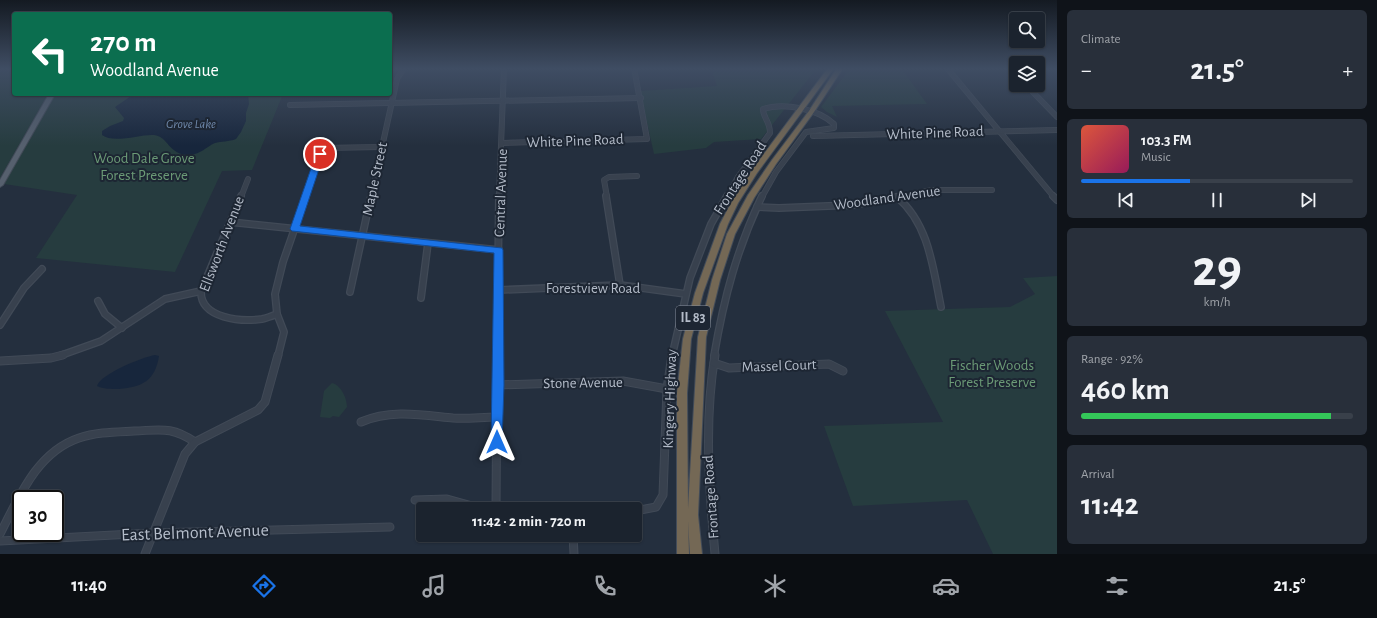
<!DOCTYPE html>
<html lang="en">
<head>
<meta charset="utf-8">
<style>
	body { margin:0; font-family:"Alegreya Sans",sans-serif; background:#282f3a; color:#f1f3f6; height:100vh; display:flex; flex-direction:column; font-size:15px; white-space:nowrap }
	* { box-sizing:border-box; margin:0 }
	p { font-size:13px; color:#a0a4aa }
	.icon { flex:none; width:22px; height:22px; fill:none; stroke:currentColor; stroke-width:2; stroke-linecap:round; stroke-linejoin:round }
	.map { position:relative; flex:1; overflow:hidden }
	.side { display:flex; flex-direction:column; gap:10px; padding:10px; background:#0f1319; width:320px }
	.side>* { flex:none }
	.banner { position:absolute; left:12px; top:12px; width:380px; height:84px; border-radius:4px; box-shadow:0 1px 3px #0004,0 0 0 1px #39404a; background:#0b6e4f; color:#fff; overflow:hidden }
	.controls { position:absolute; left:1009px; top:12px; display:grid; gap:8px }
	.controls a { display:grid; place-items:center; width:36px; height:36px; border-radius:4px; background:#1b232e; box-shadow:0 1px 3px #0004,0 0 0 1px #39404a; font-size:20px }
	.speed { position:absolute; left:12px; top:490px; display:flex; gap:8px; font-size:20px; font-weight:700; text-align:center }
	.speed>* { display:grid; place-content:center; width:52px; height:52px; border-radius:50%; background:#1b232e; box-shadow:0 1px 3px #0004,0 0 0 1px #39404a; line-height:1 }
	.speed .limit { border:2px solid #111; border-radius:6px; background:#fff; color:#111 }
	.pin { position:absolute; display:grid; place-items:center; width:34px; height:34px; color:#fff; margin:-17px; border:2px solid #fff; border-radius:50%; box-shadow:0 1px 4px #0007 }
	.me { position:absolute; width:44px; margin:-22px; rotate:0deg; stroke-linejoin:round; filter:drop-shadow(0 0 3px #0008) }
	.turn { display:flex; align-items:center; gap:14px; height:84px; padding:0 12px; font-size:18px }
	.turn .icon { width:52px; height:52px; stroke-width:2.5 }
	.turn b { display:block; font-size:28px; line-height:34px }
	.big { font-size:30px; font-weight:600; line-height:1.1 }
	.side .card { flex:1; display:flex; flex-direction:column; justify-content:center; gap:6px; min-width:0; padding:0 14px; border-radius:6px; background:#282f3a }
	.side .dial { align-items:center; gap:0 }
	.dial b { font-size:52px; line-height:1 }
	.song { display:flex; align-items:center; gap:12px }
	.cover { width:48px; height:48px; border-radius:6px; background:linear-gradient(135deg,hsl(10 70% 55%),hsl(330 70% 35%)) }
	.played { height:4px; border-radius:2px; background:linear-gradient(90deg,#1a73e8 40%,#39404a 40%) }
	.keys { display:flex; justify-content:space-around; direction:ltr }
	.heat { display:flex; justify-content:space-between; align-items:center; font-size:22px; direction:ltr }
	.charge { height:6px; border-radius:3px; background:linear-gradient(90deg,#34c759 92%,#39404a 0) }
	.trip { position:absolute; left:416px; top:502px; width:226px; height:40px; border-radius:4px; background:#1b232e; box-shadow:0 1px 3px #0004,0 0 0 1px #39404a; font-weight:600; line-height:40px; text-align:center }
	.dock { display:flex; height:64px; justify-content:space-around; align-items:center; background:#0b0e12; color:#a0a4aa }
	.dock .icon { width:28px; height:28px }
	.dock .current { color:#1a73e8 }
	.dock b { font-size:18px; color:#f1f3f6 }
	main { display:flex; flex:1; min-height:0 }
	.map>svg:first-child { display:block }
	.green { fill:#263c3f }
	.water { fill:#17263c }
	.lines { fill:none; stroke-linecap:round; stroke-linejoin:round }
	.minor-far2-casing { stroke:#414a57; stroke-width:6 }
	.minor-far1-casing { stroke:#414a57; stroke-width:8 }
	.minor-casing { stroke:#414a57; stroke-width:9 }
	.major-casing { stroke:#414a57; stroke-width:2 }
	.highway-casing { stroke:#434c59; stroke-width:2 }
	.minor-far2 { stroke:#38414e; stroke-width:4.5 }
	.minor-far1 { stroke:#38414e; stroke-width:5.5 }
	.minor { stroke:#38414e; stroke-width:7 }
	.major { fill:#56606e; fill-rule:evenodd }
	.highway { fill:#746855; fill-rule:evenodd }
	.route { fill:#1a73e8; stroke:#114b97 }
	.labels { text-anchor:middle; dominant-baseline:central; stroke-width:4; stroke-linejoin:round; paint-order:stroke }
	.far-water-label { font-size:13px; font-style:italic; fill:#6d86a8; stroke:#1d2633 }
	.shield { fill:#1d2633; stroke:#878f9c; stroke-width:1 }
	.shield-label { font-size:14px; font-weight:bold; fill:#b4bcc9 }
	.street-label { font-size:15px; fill:#b4bcc9; stroke:#1d2633 }
	.park-label { font-size:15px; fill:#6b9a76; stroke:#1d2633 }
	.near-street-label { font-size:18px; fill:#b4bcc9; stroke:#1d2633 }
</style>
</head>
<body>
<main>
<div class="map">
<svg width="1057" height="554" viewBox="0 0 1057 554">
	<rect width="100%" height="100%" fill="#242f3e"/>
	<g class="green">
		<polygon points="0,68 14,68 14,94 48,94 0,178"/>
		<polygon points="711,68 817,68 761,139 714,142 706,148 654,154 640,91 717,86"/>
		<polygon points="848,68 901,68 927,104 832,106 837,117 827,112 821,107 845,75"/>
		<polygon points="54,94 283,94 252,170 222,171 175,272 36,258 77,195 4,184"/>
		<polygon points="1057,276 1057,554 993,554 967,500 853,506 824,426 943,422 885,311 1010,307 1035,294 1023,278"/>
		<path d="M332 383C341 385 347 398 347 407L339 417 333 416 330 418 320 417 324 391Z"/>
	</g>
	<g class="water">
		<path d="M134 94H248L249 104 246 113V121L241 132 236 139C229 142 221 141 215 143 206 147 201 154 190 155 169 156 168 136 154 135 140 134 114 144 102 135V131L110 126 123 121 124 118 115 107Z"/>
		<path d="M155 355 159 356C155 381 142 387 119 389 111 389 103 389 97 386 100 374 143 357 155 355Z"/>
	</g>
	<g class="lines">
		<g class="minor-far2-casing">
			<g id="minor-far2">
				<polyline points="947,68 1054,197"/>
				<polyline points="1010,68 1016,74"/>
				<polyline points="1026,85 1057,117"/>
				<polyline points="290,105 641,98"/>
				<polyline points="813,136 1057,130"/>
				<polyline points="502,143 647,139 634,68"/>
				<polyline points="241,197 248,179"/>
				<polyline points="305,197 322,148 382,147"/>
				<polyline points="371,197 397,79 404,68"/>
				<polyline points="499,197 504,68"/>
				<polyline points="607,197 604,180 609,177 637,176"/>
				<path d="M727 197 738 177 770 133C770 121 763 118 763 109 784 102 818 109 834 124V128L806 132 776 172 762 197"/>
				<polyline points="898,197 932,190 992,190"/>
			</g>
		</g>
		<g class="minor-far1-casing">
			<g id="minor-far1">
				<path d="M241 196 201 291C200 319 242 322 262 319 267 318 272 316 277 314"/>
				<polyline points="606,196 620,285"/>
				<polyline points="1053,196 1057,200"/>
				<path d="M897 197C929 224 933 268 941 307"/>
				<polyline points="757,207 779,208 853,205 903,196"/>
				<polyline points="230,222 499,250"/>
				<polyline points="499,290 620,285 686,294"/>
				<polyline points="350,292 371,196"/>
				<polyline points="421,298 428,243"/>
				<polyline points="98,301 105,314 122,328"/>
				<polyline points="0,325 24,288 42,269"/>
				<polyline points="59,356 101,341 165,299 201,291"/>
				<polyline points="278,356 284,332 277,314 275,294 283,262 306,196"/>
				<polyline points="497,356 499,196"/>
				<polyline points="672,356 690,278 711,224 727,196"/>
				<path d="M714 356C724 297 737 249 762 196"/>
			</g>
		</g>
		<g class="minor-casing">
			<g id="minor">
				<path d="M715 355C704 421 709 488 715 554"/>
				<polyline points="0,361 51,358 63,355"/>
				<polyline points="714,363 729,368 829,364 843,371"/>
				<polyline points="498,385 623,381 667,389"/>
				<path d="M361 422C391 409 422 415 453 418 468 419 482 417 497 417"/>
				<polyline points="415,500 447,499 483,509"/>
				<polyline points="496,509 497,355"/>
				<polyline points="635,511 656,507 663,495 667,389 672,355"/>
				<path d="M0 534C19 497 37 452 79 438 97 432 116 432 134 431 161 430 171 426 195 442"/>
				<polyline points="573,535 574,554"/>
				<polyline points="0,541 152,533 390,527"/>
				<polyline points="145,554 185,454 195,442 258,410 265,402 278,355"/>
			</g>
		</g>
		<g class="major-casing">
			<polygon id="major" points="49,94 55,94 3,185 0,187 0,180"/>
		</g>
		<g class="highway-casing">
			<polygon id="highway" points="828,68 834,68 757,173 738,203 728,224 703,293 691,339 687,393 688,509 698,337 712,280 727,234 748,195 772,160 809,111 837,68 843,68 814,112 776,164 754,198 735,234 720,280 706,337 698,515 702,554 690,554 688,521 689,554 677,554 677,393 683,339 695,293 720,224 731,203 752,170"/>
		</g>
		<use href="#minor-far2" class="minor-far2"/>
		<use href="#minor-far1" class="minor-far1"/>
		<use href="#minor" class="minor"/>
		<use href="#major" class="major"/>
		<use href="#highway" class="highway"/>
	</g>
	<linearGradient id="sky" x2="0" y2="1"><stop stop-color="#141a22"/><stop offset="0.47" stop-color="#3f4d63"/><stop offset="1" stop-color="#3f4d63" stop-opacity="0"/></linearGradient>
	<rect width="1057" height="146" fill="url(#sky)"/>
	<polygon class="route" points="320,151 324,154 300,226 502,248 503,250 504,385 502,442 501,446 497,448 493,446 491,442 494,253 292,231 290,229 316,154"/>
	<g class="labels">
		<g class="far-water-label">
			<text x="191" y="124">Grove Lake</text>
		</g>
		<rect class="shield" x="676" y="306" width="34" height="24" rx="3"/>
		<g class="shield-label">
			<text x="693" y="318">IL 83</text>
		</g>
		<g class="street-label">
			<text transform="translate(935 133) rotate(-2)">White Pine Road</text>
			<text transform="translate(575 141) rotate(-2)">White Pine Road</text>
			<text transform="translate(740 178) rotate(-57)">Frontage Road</text>
			<text transform="translate(375 179) rotate(-78)">Maple Street</text>
			<text transform="translate(501 193) rotate(-88)">Central Avenue</text>
			<text transform="translate(887 198) rotate(-8)">Woodland Avenue</text>
			<text transform="translate(222 244) rotate(-69)">Ellsworth Avenue</text>
			<text x="593" y="288">Forestview Road</text>
			<text transform="translate(779 366) rotate(-2)">Massel Court</text>
			<text transform="translate(583 383) rotate(-1)">Stone Avenue</text>
			<text transform="translate(670 399) rotate(-88)">Kingery Highway</text>
			<text transform="translate(711 497) rotate(-94)">Frontage Road</text>
		</g>
		<g class="park-label">
			<text x="144" y="158">Wood Dale Grove<tspan x="144" dy="17">Forest Preserve</tspan></text>
			<text x="992" y="365">Fischer Woods<tspan x="992" dy="17">Forest Preserve</tspan></text>
		</g>
		<g class="near-street-label">
			<text transform="translate(195 533) rotate(-2)">East Belmont Avenue</text>
		</g>
	</g>
</svg>
<div class="controls">
<a><svg class="icon" aria-label="search" viewBox="0 0 24 24"><circle cx="10" cy="10" r="6"/><path d="M15 15l6 6"/></svg></a>
<a><svg class="icon" aria-label="layers" viewBox="0 0 24 24"><path d="M12 4l9 5-9 5-9-5zM3 14l9 5 9-5"/></svg></a>
</div>
<div class="speed"><div class="limit">30</div></div>
<div class="pin" style="left:320px;top:154px;background:#d93025"><svg class="icon" aria-label="arrive" viewBox="0 0 24 24"><path d="M6 21V4h12l-3 4 3 4H6"/></svg></div>
<svg class="me" style="left:497px;top:442px" viewBox="-20 -20 40 40"><path d="M0-17L14 15 0 8-14 15z" fill="#1a73e8" stroke="#fff" stroke-width="4"/></svg>
<div class="trip">11:42 · 2 min · 720 m</div>
<div class="banner">
<div class="turn"><svg class="icon" aria-label="left" viewBox="0 0 24 24"><path d="M17 20v-9H6M10 6l-5 5 5 5"/></svg><div><b>270 m</b>Woodland Avenue</div></div>
</div>
</div>
<section class="side">
<div class="card"><p>Climate</p>
<div class="heat"><a>−</a><b class="big">21.5°</b><a>+</a></div>
</div>
<div class="card">
<div class="song"><i class="cover"></i><div><b>103.3 FM</b><p>Music</p></div></div>
<div class="played"></div>
<div class="keys"><svg class="icon" aria-label="previous" viewBox="0 0 24 24"><path d="M18 5L8 12l10 7zM5 5v14"/></svg><svg class="icon" aria-label="pause" viewBox="0 0 24 24"><path d="M8 5v14M16 5v14"/></svg><svg class="icon" aria-label="next" viewBox="0 0 24 24"><path d="M6 5l10 7-10 7zM19 5v14"/></svg></div>
</div>
<div class="card dial"><b>29</b><p>km/h</p></div>
<div class="card"><p>Range · 92%</p><b class="big">460 km</b><div class="charge"></div></div>
<div class="card"><p>Arrival</p><b class="big">11:42</b></div>
</section>
</main>
<nav class="dock">
<b>11:40</b>
<svg class="icon current" aria-label="directions" viewBox="0 0 24 24"><path d="M12 3l9 9-9 9-9-9zM9 14v-3h6M13 9l2 2-2 2"/></svg>
<svg class="icon" aria-label="music" viewBox="0 0 24 24"><path d="M9 18V5l10-2v13"/><circle cx="6" cy="18" r="3"/><circle cx="16" cy="16" r="3"/></svg>
<svg class="icon" aria-label="phone" viewBox="0 0 24 24"><path d="M5 4h4l2 5-3 2q2 4 5 5l2-3 5 2v4C11 20 4 13 5 4z"/></svg>
<svg class="icon" aria-label="climate" viewBox="0 0 24 24"><path d="M12 3v18M4 7l16 10M4 17L20 7"/></svg>
<svg class="icon" aria-label="car" viewBox="0 0 24 24"><path d="M5 17H2v-5l4-1 3-4h7l3 4 3 1v5h-3M9 17h6M6 11h13"/><circle cx="7" cy="17" r="2"/><circle cx="17" cy="17" r="2"/></svg>
<svg class="icon" aria-label="filters" viewBox="0 0 24 24"><path d="M4 7h16M4 17h16"/><circle cx="9" cy="7" r="2"/><circle cx="15" cy="17" r="2"/></svg>
<b>21.5°</b>
</nav>
</body>
</html>
